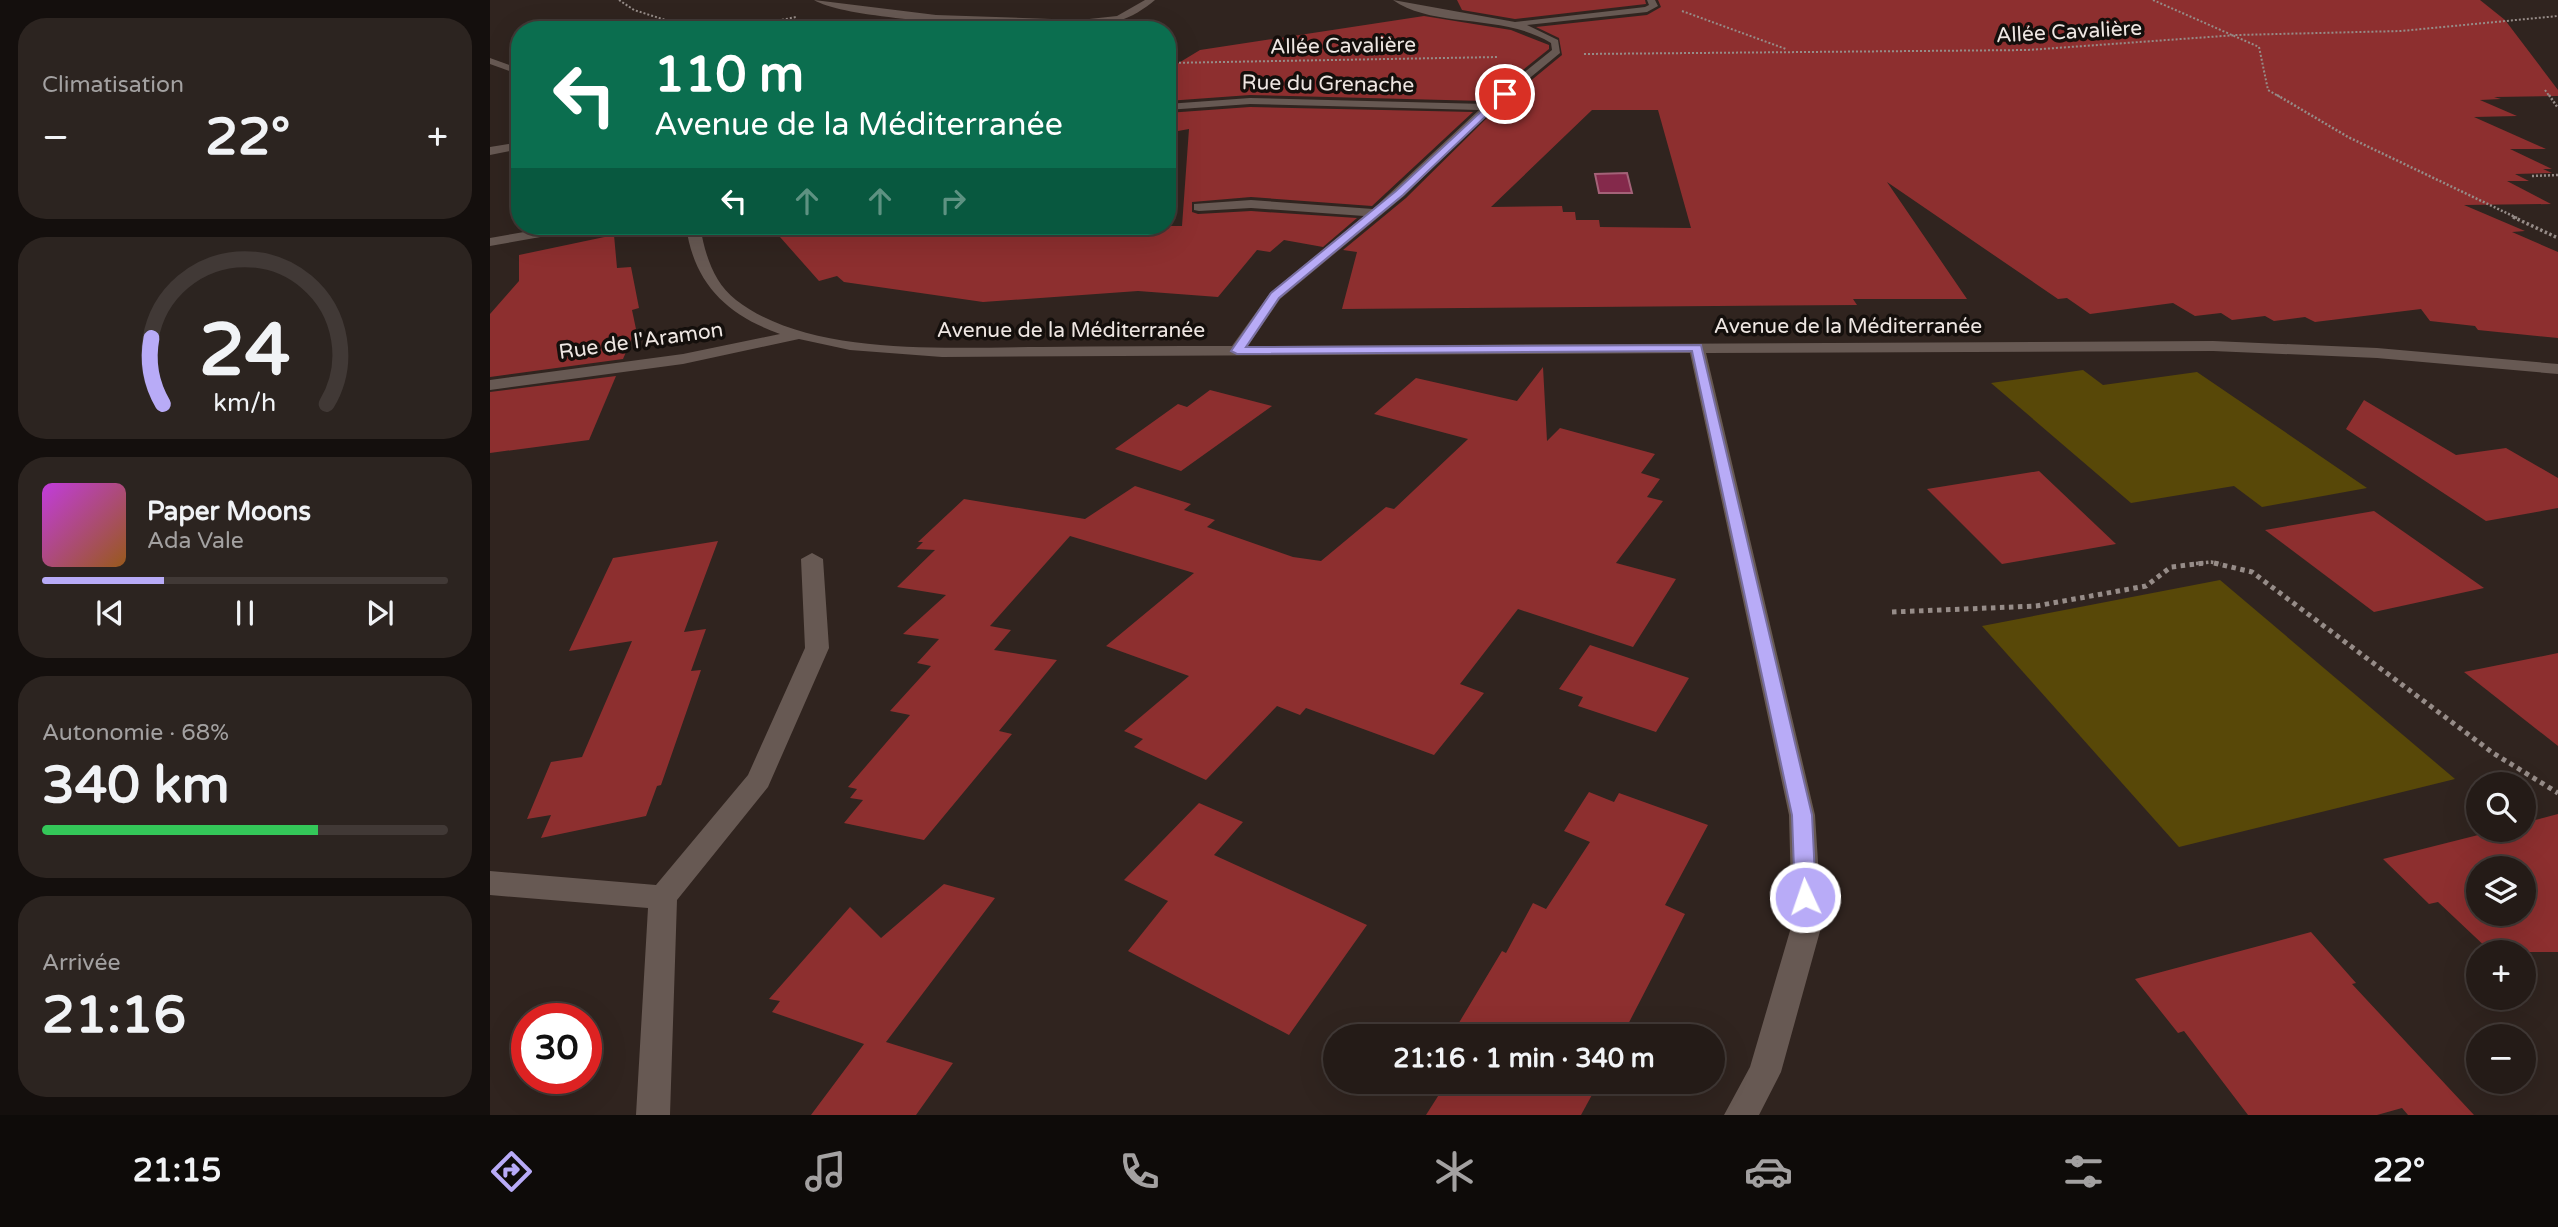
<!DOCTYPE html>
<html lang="fr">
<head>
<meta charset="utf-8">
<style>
	body { margin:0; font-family:"Varela Round",sans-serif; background:#2c2420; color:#f1f3f6; height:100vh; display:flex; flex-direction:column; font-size:26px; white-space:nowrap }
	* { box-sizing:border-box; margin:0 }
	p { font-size:23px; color:#a3a1a1 }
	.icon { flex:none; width:38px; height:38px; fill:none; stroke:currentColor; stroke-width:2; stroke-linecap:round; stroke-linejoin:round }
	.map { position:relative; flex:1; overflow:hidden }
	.panel { display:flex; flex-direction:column; gap:18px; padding:18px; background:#140f0d; width:490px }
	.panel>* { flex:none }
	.top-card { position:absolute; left:21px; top:21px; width:665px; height:214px; border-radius:28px; box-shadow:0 7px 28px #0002,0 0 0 2px #413936; background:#0b6e4f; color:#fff; overflow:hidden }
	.controls { position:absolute; left:1976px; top:772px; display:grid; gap:14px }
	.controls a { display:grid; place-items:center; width:70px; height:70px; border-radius:50%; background:#241b17; box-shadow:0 7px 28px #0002,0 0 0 2px #413936; font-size:35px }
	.speed { position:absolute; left:21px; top:1003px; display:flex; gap:14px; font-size:35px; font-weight:700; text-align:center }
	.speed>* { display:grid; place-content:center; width:91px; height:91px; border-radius:50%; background:#241b17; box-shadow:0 7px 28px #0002,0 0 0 2px #413936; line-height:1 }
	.speed .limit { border:10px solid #d22; background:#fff; color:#111 }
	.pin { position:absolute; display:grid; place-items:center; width:60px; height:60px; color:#fff; margin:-30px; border:4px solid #fff; border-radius:50%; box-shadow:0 2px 7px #0007 }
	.me { position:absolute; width:77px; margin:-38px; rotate:357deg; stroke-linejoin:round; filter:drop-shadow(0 0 5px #0008) }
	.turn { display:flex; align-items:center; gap:24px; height:147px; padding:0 28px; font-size:32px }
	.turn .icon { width:91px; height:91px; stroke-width:2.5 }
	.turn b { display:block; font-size:49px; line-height:60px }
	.lanes { display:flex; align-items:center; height:66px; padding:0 28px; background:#0003; justify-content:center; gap:35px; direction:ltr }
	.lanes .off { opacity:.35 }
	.big { font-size:52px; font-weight:800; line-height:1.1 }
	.panel .widget { flex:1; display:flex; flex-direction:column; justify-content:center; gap:10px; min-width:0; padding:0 24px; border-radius:28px; background:#2c2420 }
	.panel .dial { align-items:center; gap:0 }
	.dial svg { height:182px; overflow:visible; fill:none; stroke:#413936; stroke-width:7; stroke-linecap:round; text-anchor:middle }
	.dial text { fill:#f1f3f6; stroke:none }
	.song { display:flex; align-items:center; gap:21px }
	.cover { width:84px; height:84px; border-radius:10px; background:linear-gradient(135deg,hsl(290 70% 55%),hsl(30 70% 35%)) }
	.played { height:7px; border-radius:4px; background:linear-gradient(90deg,#b8abf7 30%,#413936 30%) }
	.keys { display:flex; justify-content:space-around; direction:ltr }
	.heat { display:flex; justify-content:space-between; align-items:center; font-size:38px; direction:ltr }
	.charge { height:10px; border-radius:5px; background:linear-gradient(90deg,#34c759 68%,#413936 0) }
	.trip { position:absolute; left:833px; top:1024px; width:402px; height:70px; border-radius:35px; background:#241b17; box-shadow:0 7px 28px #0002,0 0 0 2px #413936; font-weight:800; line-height:70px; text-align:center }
	.tab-bar { display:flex; height:112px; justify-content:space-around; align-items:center; background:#0e0b09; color:#a3a1a1 }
	.tab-bar .icon { width:49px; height:49px }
	.tab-bar .current { color:#b8abf7 }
	.tab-bar b { font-size:32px; color:#f1f3f6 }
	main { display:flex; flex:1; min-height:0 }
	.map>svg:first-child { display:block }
	.green { fill:#584808 }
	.water { fill:#84294b; stroke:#a46278; stroke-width:2 }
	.building { fill:#8d2f2f; fill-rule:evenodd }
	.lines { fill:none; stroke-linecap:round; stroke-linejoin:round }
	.path-far3 { stroke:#968c88; stroke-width:2; stroke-dasharray:2 2; stroke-linecap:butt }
	.path-far2 { stroke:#968c88; stroke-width:2.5; stroke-dasharray:2 2; stroke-linecap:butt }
	.path-far1 { stroke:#968c88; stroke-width:3.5; stroke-dasharray:2.5 2.5; stroke-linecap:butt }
	.path { stroke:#968c88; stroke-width:5; stroke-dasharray:4.5 4.5; stroke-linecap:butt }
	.minor { fill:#675953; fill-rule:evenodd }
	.route { fill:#b8abf7; stroke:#786fa1; stroke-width:2 }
	.labels { text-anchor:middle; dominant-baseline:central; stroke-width:7; stroke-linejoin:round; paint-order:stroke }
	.far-street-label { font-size:21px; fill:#eee6e2; stroke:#140f0c }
</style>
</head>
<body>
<main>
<section class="panel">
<div class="widget"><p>Climatisation</p>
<div class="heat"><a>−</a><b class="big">22°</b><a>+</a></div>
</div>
<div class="widget dial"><svg viewBox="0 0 100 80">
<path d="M14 69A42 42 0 1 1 86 69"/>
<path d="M14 69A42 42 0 0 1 9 40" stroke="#b8abf7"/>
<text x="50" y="56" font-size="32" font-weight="700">24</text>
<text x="50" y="72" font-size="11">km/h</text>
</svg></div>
<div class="widget">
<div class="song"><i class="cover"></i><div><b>Paper Moons</b><p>Ada Vale</p></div></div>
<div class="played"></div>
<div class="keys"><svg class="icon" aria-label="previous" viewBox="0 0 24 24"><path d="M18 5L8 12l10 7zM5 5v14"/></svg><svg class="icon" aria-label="pause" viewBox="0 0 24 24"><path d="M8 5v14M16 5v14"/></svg><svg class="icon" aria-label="next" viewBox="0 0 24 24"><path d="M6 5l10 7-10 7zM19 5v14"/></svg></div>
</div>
<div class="widget"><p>Autonomie · 68%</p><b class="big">340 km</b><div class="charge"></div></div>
<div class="widget"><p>Arrivée</p><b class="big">21:16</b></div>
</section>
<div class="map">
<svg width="2068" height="1115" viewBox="0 0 2068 1115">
	<rect width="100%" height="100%" fill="#30241f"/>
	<g class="green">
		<polygon points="1593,370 1613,385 1707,372 1877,488 1772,507 1744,486 1641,503 1501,383"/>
		<polygon points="1730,580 1965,779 1689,847 1492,626"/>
	</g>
	<polygon class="water" points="1137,173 1142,193 1109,193 1105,174"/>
	<g class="building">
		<polygon points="967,0 1155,0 1156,4 1025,19 972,10"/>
		<path d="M1168 0H1990L2015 20 2068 90V96L2004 97 2011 99 1990 100 2027 116 1984 117 2056 149H2020L2062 169H2053L2062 173 2025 174 2039 181H2017L2061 204 1974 205 2035 231 2022 232 2068 252V338L1988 330 1985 326 1940 321 1931 309 1825 322 1815 317 1784 321 1775 316 1742 320 1731 313 1705 316 1683 303 1600 314 1577 298 1568 299 1397 182 1477 299H1363L1367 305 852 309 867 252 853 250 916 198 1004 111 1072 55 1069 38 1046 27 1157 15 1171 7ZM1102 110H1168L1201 228 1110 227 1109 220H1086L1085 212H1073L1072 206 1001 207Z"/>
		<polygon points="934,16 1021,30 1059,45 1059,49 994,101 760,95 677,101 677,70 710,50"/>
		<polygon points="760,107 983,112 882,206 761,197 702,202 702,212 708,214 761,211 867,218 833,247 794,240 780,252 767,250 728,297 648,291 493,302 354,282 347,276 329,281 290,237 344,226 692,226 699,129 677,133 677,113"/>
		<polygon points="124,235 127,268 141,267 149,308 142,310 146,329 133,359 0,377 0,314 29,281 29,255"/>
		<polygon points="1053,367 1057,441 1070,428 1165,454 1151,473 1170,479 1157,497 1173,501 1126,563 1186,579 1143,647 1028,609 970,684 994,693 944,755 816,708 810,715 787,706 716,780 644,747 653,739 634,731 699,676 616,646 704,573 580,536 500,626 521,630 504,650 567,660 509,731 522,734 434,840 354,823 373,800 360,798 367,789 358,787 420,715 400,711 441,666 427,663 449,639 413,634 456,595 407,587 445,550 426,549 433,542 428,542 474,499 595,519 645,486 701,504 694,510 725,520 717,527 803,557 831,561 896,507 904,509 978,439 884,414 926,378 1027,401"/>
		<polygon points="126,376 99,440 0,453 0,392"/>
		<polygon points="720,390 782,406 691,471 625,449 688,404 697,407"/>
		<polygon points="1874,400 1966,455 2016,448 2068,478 2068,508 1996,521 1856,429"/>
		<polygon points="1549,471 1626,544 1512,564 1437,489"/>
		<polygon points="1884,511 1994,588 1884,612 1775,530"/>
		<polygon points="228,541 194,632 216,629 201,671 211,670 171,785 167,786 156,816 51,838 61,815 37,819 61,762 92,757 142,641 79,651 123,558"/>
		<polygon points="1100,645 1199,678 1166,732 1088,706 1093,697 1069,689"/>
		<polygon points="2068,653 2068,746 1974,672"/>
		<polygon points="1099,792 1124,802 1129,793 1218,825 1175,905 1195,914 1132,1036 961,1036 1012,951 1016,953 1043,903 1056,909 1100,842 1074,831"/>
		<polygon points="709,803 753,822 724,855 877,925 799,1035 638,951 678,901 634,880"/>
		<path d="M2068 814V952H2001L1948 902 1939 904 1893 859 2008 830H2034V823ZM1988 868H2034V914H1988Z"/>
		<polygon points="454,884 505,898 396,1042 463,1063 426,1115 321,1115 374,1044 282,1012 290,1001 279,999 360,907 391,938"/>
		<polygon points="1821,932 1866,983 1862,984 1984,1115 1918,1115 1912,1108 1887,1115 1758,1115 1694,1031 1688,1033 1645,979"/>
		<polygon points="957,1082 1109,1082 1091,1115 936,1115"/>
	</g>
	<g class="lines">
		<g class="path-far3">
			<polyline points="129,0 144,10 207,30"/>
			<polyline points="1663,0 1769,47 1778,90 1790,97"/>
			<polyline points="1192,11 1296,49"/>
			<polyline points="241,30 306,17"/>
			<polyline points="1094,54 1538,50 1747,35 1911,31 2068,16"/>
			<polyline points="677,63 1008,57"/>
			<polyline points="2055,90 2060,97"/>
		</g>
		<g class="path-far2">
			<polyline points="1787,95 1858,137 2027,218"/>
			<polyline points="2059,95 2068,108"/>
			<polyline points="2042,176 2068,175"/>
		</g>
		<g class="path-far1">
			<polyline points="2023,217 2068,238"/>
			<polyline points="1701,564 1721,562 1731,564"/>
		</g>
		<g class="path">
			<polyline points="1724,563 1762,572 2003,753 2068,793"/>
			<polyline points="1402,612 1546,606 1656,586 1681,567 1715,563"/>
		</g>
		<g class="minor">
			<path d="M324 0 446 15 590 20 627 16 655 0H665C656 8 640 18 628 21 578 31 364 24 324 0Z"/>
			<path d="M903 0 1025 22 1155 7 1159 5 1157 0H1165L1168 6 1157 12 1037 25 1068 40 1070 53 1002 109 914 196 790 299 758 346 1723 341 1887 348 2068 364V374L1887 358 1723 351 1216 353 1325 815 1332 924 1291 1072 1269 1115H1234L1260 1067 1302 924 1299 815 1200 353 452 357 360 350 309 339 193 364 0 390V380L193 354 290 334C237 315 204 284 196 226H210C215 254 223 282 246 300 321 358 461 347 551 347 615 346 678 346 742 346L780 293 874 216 761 208 709 211 704 210V204L761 200 883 209 989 110 760 104 677 110V104L760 98 995 104 1062 50 1061 43C1013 13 944 29 903 0Z"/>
			<polygon points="0,58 30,69 30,75 0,64"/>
			<polygon points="30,142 30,149 0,155 0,147"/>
			<polygon points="69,226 97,226 90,230 0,246 0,238"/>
			<polygon points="322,553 333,559 339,648 278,787 187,900 180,1115 146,1115 158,908 0,895 0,871 166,885 258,775 315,648 311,559"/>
		</g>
	</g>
	<polygon class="route" points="1012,92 1019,94 913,195 789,298 756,347 1211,345 1322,815 1326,897 1323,903 1315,906 1308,903 1305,897 1302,815 1202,351 747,354 741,351 781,293 906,191"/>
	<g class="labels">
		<g class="far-street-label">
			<text transform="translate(1579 32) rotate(-3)">Allée Cavalière</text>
			<text transform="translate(853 46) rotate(-1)">Allée Cavalière</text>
			<text transform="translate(838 84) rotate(1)">Rue du Grenache</text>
			<text x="1358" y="326">Avenue de la Méditerranée</text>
			<text x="581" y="330">Avenue de la Méditerranée</text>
			<text transform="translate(151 341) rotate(-8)">Rue de l'Aramon</text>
		</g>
	</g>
</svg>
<div class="controls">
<a><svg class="icon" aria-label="search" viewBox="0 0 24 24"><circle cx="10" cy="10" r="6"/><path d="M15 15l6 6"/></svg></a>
<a><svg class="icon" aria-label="layers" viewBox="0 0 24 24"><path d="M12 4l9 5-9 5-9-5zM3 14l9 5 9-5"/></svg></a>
<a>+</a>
<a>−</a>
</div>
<div class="speed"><div class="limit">30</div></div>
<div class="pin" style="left:1015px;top:94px;background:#d93025"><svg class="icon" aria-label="arrive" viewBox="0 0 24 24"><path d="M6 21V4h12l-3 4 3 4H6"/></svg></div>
<svg class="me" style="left:1315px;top:897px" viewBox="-20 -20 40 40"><circle r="17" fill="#b8abf7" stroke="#fff" stroke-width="3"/><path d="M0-11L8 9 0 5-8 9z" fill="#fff"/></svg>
<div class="trip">21:16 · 1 min · 340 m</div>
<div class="top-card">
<div class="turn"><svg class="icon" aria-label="left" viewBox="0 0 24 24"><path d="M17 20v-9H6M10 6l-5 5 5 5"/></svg><div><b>110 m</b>Avenue de la Méditerranée</div></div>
<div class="lanes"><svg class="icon" aria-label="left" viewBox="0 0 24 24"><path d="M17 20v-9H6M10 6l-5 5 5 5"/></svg><svg class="icon off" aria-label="ahead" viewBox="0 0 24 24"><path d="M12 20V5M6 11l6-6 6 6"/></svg><svg class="icon off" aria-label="ahead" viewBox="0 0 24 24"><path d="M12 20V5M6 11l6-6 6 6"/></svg><svg class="icon off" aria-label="right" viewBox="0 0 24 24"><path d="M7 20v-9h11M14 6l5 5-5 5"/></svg></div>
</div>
</div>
</main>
<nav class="tab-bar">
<b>21:15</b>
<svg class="icon current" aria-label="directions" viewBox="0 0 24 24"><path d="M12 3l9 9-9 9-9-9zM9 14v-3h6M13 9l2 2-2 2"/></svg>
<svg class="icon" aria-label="music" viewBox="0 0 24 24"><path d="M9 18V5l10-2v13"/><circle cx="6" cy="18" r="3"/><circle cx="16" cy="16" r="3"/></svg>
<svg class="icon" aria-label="phone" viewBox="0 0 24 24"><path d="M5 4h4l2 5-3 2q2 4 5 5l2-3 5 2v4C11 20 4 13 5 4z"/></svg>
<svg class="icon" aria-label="climate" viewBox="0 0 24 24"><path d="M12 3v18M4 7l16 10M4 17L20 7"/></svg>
<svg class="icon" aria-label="car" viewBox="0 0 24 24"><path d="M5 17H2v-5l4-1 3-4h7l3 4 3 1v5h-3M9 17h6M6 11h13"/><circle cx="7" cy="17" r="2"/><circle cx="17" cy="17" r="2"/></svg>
<svg class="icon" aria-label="filters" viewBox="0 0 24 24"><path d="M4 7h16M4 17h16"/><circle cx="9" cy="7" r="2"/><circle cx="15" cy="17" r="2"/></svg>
<b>22°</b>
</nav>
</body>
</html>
